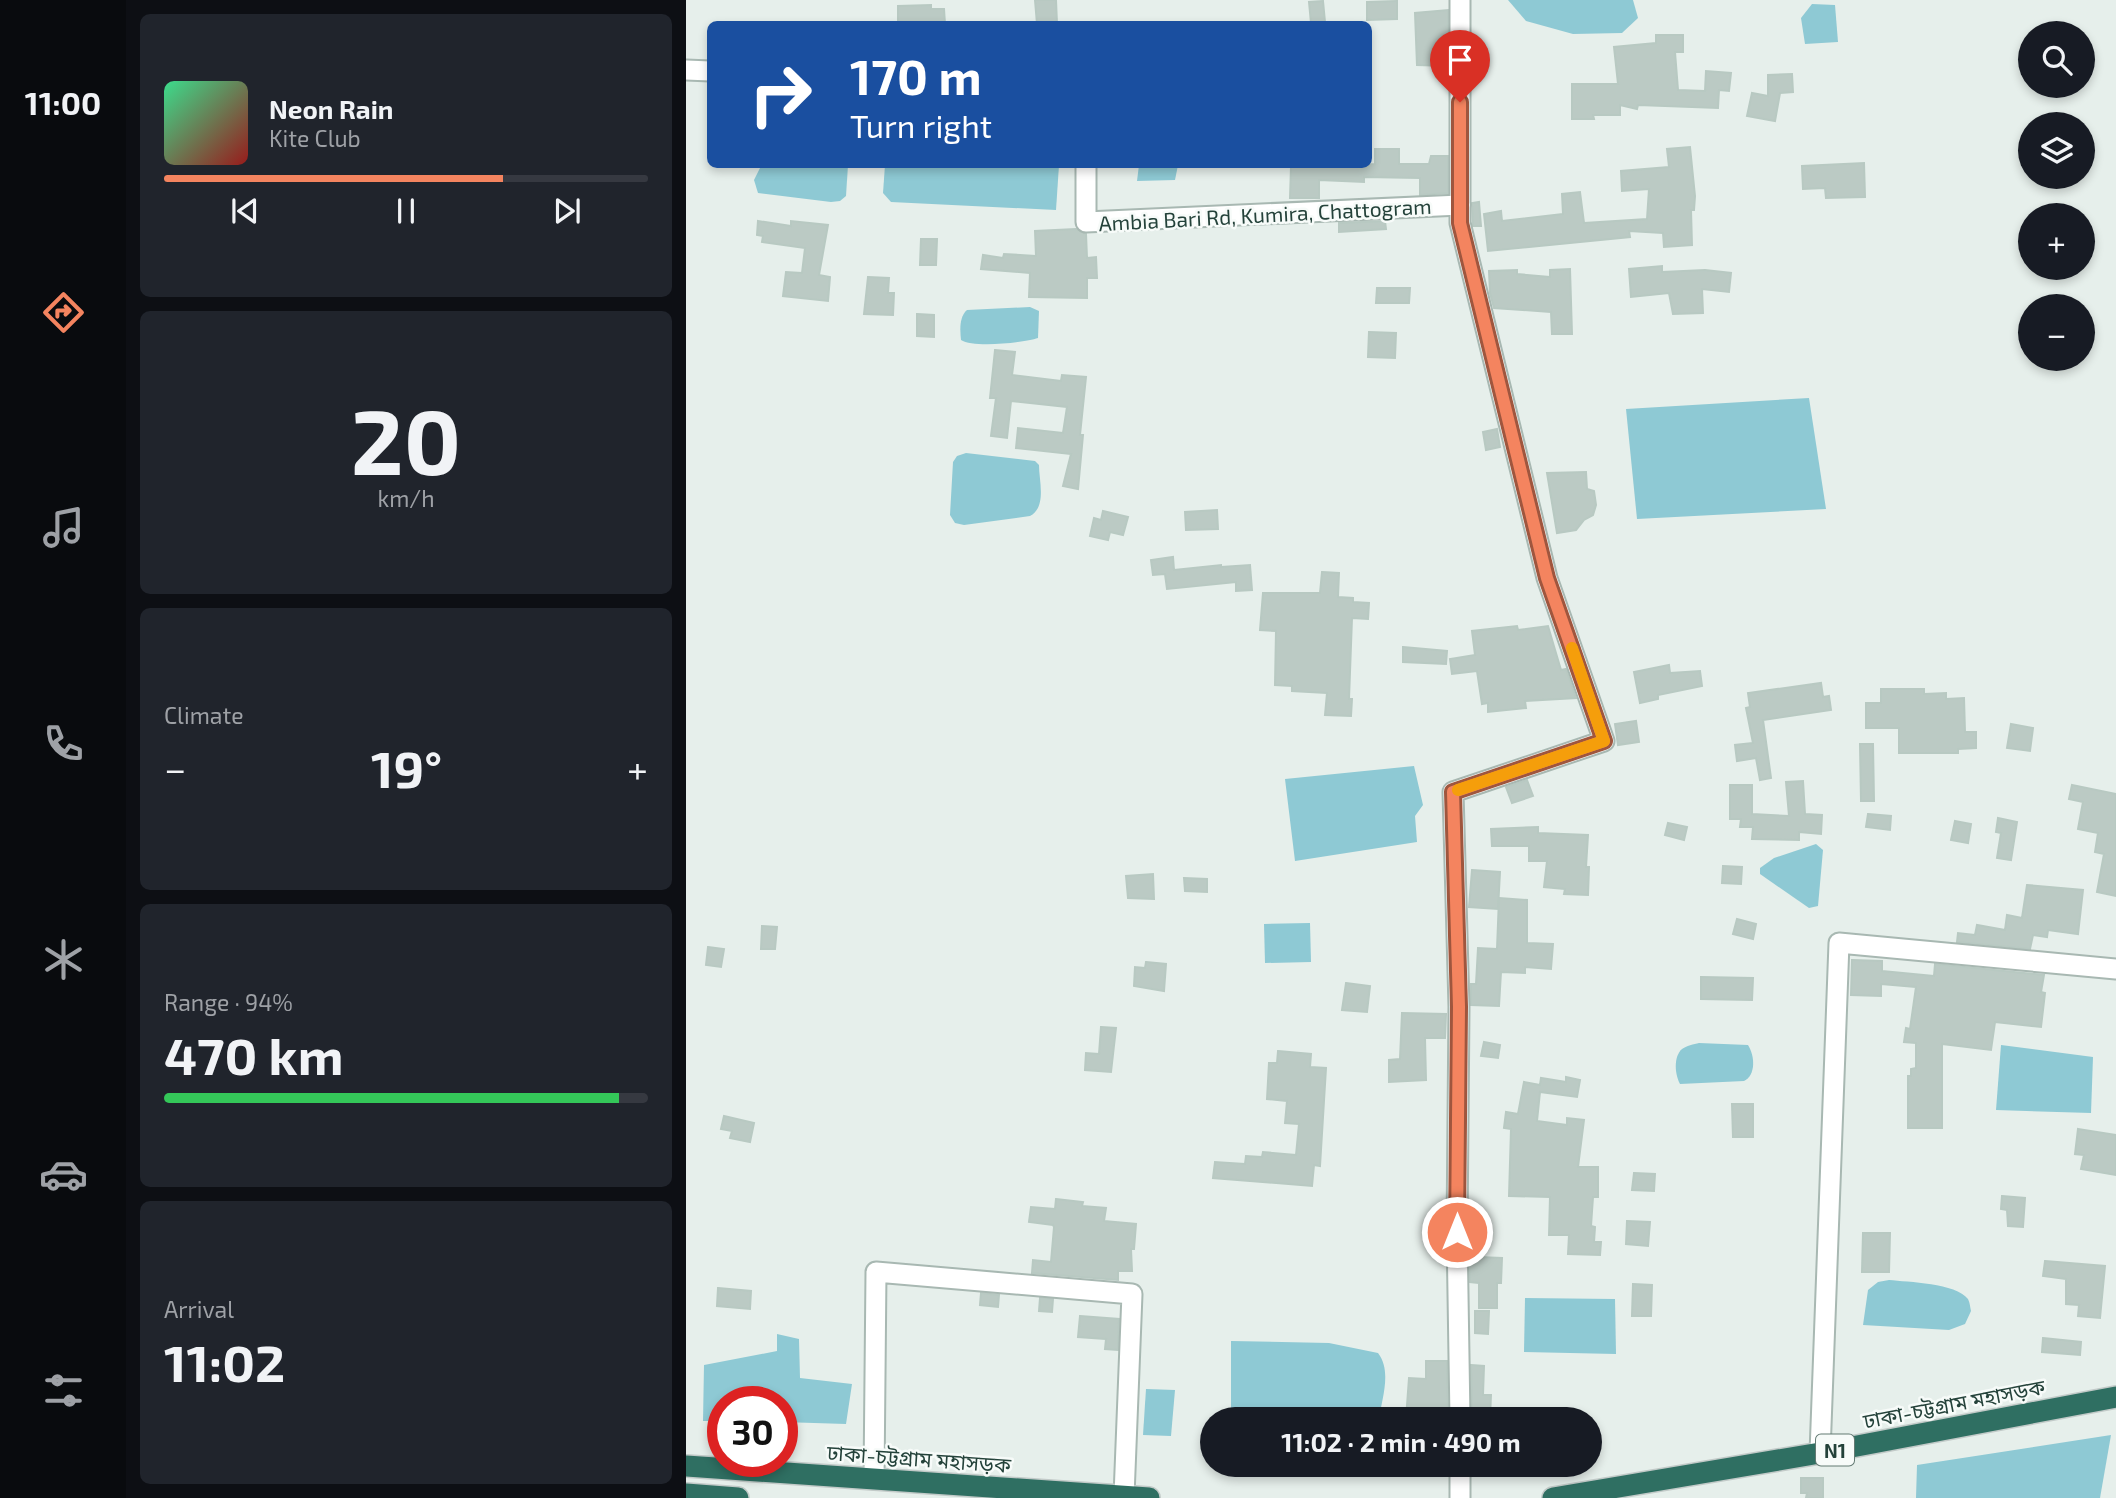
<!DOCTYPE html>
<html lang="en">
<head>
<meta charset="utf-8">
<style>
	body { margin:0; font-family:"Exo 2","Noto Sans Bengali",sans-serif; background:#20242c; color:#f1f3f6; height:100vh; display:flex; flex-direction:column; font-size:26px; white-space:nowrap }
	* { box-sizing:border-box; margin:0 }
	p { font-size:23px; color:#9ea1a6 }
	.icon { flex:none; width:38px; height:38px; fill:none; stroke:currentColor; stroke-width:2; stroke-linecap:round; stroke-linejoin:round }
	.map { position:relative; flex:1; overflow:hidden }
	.details { display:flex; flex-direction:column; gap:14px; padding:14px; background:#0d0f14; width:560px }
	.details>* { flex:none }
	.banner { position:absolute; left:21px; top:21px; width:665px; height:147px; border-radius:10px; box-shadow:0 4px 10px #0003; background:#1a4fa0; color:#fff; overflow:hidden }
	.tools { position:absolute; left:1332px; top:21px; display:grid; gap:14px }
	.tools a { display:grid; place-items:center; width:77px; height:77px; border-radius:50%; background:#171b24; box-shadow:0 4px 10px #0003; font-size:35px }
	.speed { position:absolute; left:21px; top:1386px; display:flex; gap:14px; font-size:35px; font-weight:700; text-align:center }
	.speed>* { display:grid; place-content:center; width:91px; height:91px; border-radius:50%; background:#171b24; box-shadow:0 4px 10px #0003; line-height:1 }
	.speed .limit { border:10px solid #d22; background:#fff; color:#111 }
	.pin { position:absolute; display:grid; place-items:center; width:60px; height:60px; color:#fff; margin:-72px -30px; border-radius:50% 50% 50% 0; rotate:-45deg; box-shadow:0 0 7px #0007 }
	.pin .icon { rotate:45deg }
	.me { position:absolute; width:77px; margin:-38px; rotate:0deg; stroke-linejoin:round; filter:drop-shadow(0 0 5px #0008) }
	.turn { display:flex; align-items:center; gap:24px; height:147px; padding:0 28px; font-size:32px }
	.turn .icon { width:91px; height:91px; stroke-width:2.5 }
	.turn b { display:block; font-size:49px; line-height:60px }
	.big { font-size:52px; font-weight:700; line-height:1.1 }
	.details .widget { flex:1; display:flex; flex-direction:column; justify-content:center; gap:10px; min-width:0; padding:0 24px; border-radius:10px; background:#20242c }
	.details .dial { align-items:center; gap:0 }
	.dial b { font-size:91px; line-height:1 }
	.song { display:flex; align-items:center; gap:21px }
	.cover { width:84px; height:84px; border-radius:10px; background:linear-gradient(135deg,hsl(150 70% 55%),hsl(0 70% 35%)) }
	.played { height:7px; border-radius:4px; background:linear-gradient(90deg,#f4845f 70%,#363941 70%) }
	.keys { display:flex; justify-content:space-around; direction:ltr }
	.heat { display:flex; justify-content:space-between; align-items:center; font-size:38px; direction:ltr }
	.charge { height:10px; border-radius:5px; background:linear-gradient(90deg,#34c759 94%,#363941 0) }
	.trip { position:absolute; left:514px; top:1407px; width:402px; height:70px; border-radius:35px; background:#171b24; box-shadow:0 4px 10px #0003; font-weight:700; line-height:70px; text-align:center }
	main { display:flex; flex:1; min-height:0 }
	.dock { display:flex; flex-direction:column; width:126px; justify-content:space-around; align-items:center; background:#090b0e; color:#9ea1a6 }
	.dock .icon { width:49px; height:49px }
	.dock .selected { color:#f4845f }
	.dock b { font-size:32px; color:#f1f3f6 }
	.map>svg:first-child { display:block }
	.water { fill:#8ec9d4 }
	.building { fill:#bbcac4; stroke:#b8c9c2; stroke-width:2 }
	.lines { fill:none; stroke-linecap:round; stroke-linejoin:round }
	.minor-casing { stroke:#a8b8b2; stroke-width:23 }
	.highway-casing { stroke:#c2cac8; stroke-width:24 }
	.minor { stroke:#fff; stroke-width:19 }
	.highway { stroke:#2f6f62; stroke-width:21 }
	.route-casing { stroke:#9f563e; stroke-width:18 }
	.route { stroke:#f4845f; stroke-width:12 }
	.slow { stroke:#f59e0b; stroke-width:12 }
	.labels { text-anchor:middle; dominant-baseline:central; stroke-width:5; stroke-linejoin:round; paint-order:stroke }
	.shield { fill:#f7fbf9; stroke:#637a73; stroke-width:2 }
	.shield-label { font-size:19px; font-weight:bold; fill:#24423a }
	.street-label { font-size:21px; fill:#24423a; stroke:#f7fbf9 }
</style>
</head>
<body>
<main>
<nav class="dock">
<b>11:00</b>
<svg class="icon selected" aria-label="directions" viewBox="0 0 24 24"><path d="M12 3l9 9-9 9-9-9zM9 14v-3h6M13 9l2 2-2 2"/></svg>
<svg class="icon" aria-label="music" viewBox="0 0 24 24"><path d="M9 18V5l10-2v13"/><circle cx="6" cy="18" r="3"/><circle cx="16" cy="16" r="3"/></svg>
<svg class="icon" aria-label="phone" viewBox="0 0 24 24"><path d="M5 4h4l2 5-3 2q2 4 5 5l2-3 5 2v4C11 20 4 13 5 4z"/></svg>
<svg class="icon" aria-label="climate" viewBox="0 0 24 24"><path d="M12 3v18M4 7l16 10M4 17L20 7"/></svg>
<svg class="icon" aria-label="car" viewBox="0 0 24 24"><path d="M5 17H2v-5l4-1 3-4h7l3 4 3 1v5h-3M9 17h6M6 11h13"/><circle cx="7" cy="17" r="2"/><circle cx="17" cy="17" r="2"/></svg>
<svg class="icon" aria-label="filters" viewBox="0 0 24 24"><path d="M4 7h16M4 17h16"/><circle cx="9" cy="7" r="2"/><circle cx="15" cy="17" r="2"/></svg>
</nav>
<section class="details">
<div class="widget">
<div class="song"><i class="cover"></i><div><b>Neon Rain</b><p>Kite Club</p></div></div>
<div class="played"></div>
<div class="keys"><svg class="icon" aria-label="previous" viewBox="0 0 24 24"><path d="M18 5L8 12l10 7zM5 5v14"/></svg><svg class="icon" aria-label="pause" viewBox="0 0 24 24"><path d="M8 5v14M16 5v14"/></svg><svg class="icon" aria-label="next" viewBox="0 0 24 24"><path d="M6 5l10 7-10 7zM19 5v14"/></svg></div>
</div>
<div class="widget dial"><b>20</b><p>km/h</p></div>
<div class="widget"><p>Climate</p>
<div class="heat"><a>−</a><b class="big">19°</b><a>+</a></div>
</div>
<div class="widget"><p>Range · 94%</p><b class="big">470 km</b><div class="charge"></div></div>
<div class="widget"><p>Arrival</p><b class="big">11:02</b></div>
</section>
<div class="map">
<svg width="1430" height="1498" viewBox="0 0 1430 1498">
	<rect width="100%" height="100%" fill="#e6efeb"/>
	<g class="water">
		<polygon points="822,0 947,0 952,18 936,33 887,34 840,21"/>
		<polygon points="1126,4 1149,5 1152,42 1119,44 1115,18"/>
		<polygon points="76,164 162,165 160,196 154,201 145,202 72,193 68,180"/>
		<polygon points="199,165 373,165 370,210 205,202 197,193"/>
		<polygon points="453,165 492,165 489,180 451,181"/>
		<path d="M344 307 353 311 352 338C337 343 287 348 275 340 274 330 273 317 281 310Z"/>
		<polygon points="1123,398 1140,509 951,519 940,409"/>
		<path d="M280 453 349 461 353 465C353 481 361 507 344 516L278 525 269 523 264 515 267 462 271 456Z"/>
		<polygon points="728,766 737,805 729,816 731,842 609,861 599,779"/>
		<polygon points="1130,844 1137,850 1132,906 1123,908 1074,874 1074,868 1088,858"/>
		<polygon points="624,923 625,962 579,963 578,924"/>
		<path d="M1013 1043 1062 1045C1069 1056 1070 1075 1058 1081L994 1084C989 1075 987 1057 996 1049 1000 1046 1008 1044 1013 1043Z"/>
		<polygon points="1315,1045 1407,1057 1405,1113 1310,1110"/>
		<path d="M1203 1280C1222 1282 1270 1283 1282 1299 1284 1303 1284 1307 1285 1311L1279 1324 1263 1330 1177 1325 1182 1290 1192 1282Z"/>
		<polygon points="839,1298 929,1299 930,1354 838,1352"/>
		<polygon points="91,1334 113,1339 114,1378 166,1384 160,1424 96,1422 96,1402 37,1402 37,1421 17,1421 18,1365 91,1351"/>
		<path d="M545 1341 643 1343 692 1353C706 1371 696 1398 693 1419H617L601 1417 596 1419H545Z"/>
		<polygon points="460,1389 489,1390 485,1436 457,1435"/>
		<polygon points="1425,1435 1414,1498 1230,1498 1231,1465"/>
	</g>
	<g class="building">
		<polygon points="349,0 370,0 371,24 351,24"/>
		<polygon points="637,1 639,22 625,23 623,2"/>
		<polygon points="711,1 711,19 681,20 681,2"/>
		<polygon points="245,5 245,9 258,9 259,24 212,24 212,6"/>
		<polygon points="762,10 762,66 731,65 729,13"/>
		<polygon points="970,35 997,35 997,52 989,52 992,90 1019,91 1020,71 1045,73 1043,91 1033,90 1032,108 952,105 951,109 934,105 934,115 907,115 908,119 886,119 886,84 932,84 928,47 970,43"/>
		<polygon points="1106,74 1107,92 1094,93 1089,121 1061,116 1066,93 1082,96 1082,75"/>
		<polygon points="1004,147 1009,196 1008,210 1005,210 1006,245 978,247 977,233 943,231 944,237 802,251 798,214 815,211 816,221 877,214 876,194 894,192 898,223 961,219 963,189 936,191 935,171 983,167 981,149"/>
		<polygon points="689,149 713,149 713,164 743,164 745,156 762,156 762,193 734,195 734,178 678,177 678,182 633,180 633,198 604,198 605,167 689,164"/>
		<polygon points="1178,163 1179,197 1140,198 1139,188 1117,189 1116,166"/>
		<polygon points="793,202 795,226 787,226 786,203"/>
		<polygon points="72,221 105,226 105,221 142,225 133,275 144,277 142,301 97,296 100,272 116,273 119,248 76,242 77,236 71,235"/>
		<polygon points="699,221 700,229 653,232 653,223"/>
		<polygon points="390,229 400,234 401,258 410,257 411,278 401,278 401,298 343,297 344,273 295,269 297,255 317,258 318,254 350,256 349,231"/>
		<polygon points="235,239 251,239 250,265 234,265"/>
		<polygon points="976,266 976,272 1019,270 1045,273 1043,292 1016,289 1017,313 987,314 983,293 945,297 943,269"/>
		<polygon points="884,269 886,334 866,334 865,312 808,308 804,293 803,271 831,270 831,274 864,277 864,270"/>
		<polygon points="182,277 203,278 202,293 208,293 207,315 178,314"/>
		<polygon points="691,288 724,288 723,303 690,303"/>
		<polygon points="231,314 248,315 248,337 231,336"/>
		<polygon points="683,332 710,333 709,358 682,357"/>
		<polygon points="309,350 329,352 326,375 375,381 376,375 400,377 394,435 397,435 392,489 377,486 385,454 330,448 332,428 377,433 381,407 325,401 321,438 305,436 310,398 304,398"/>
		<polygon points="811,429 814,447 800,450 797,432"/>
		<polygon points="900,472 901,489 908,491 910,505 907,515 898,520 890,530 871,533 861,473"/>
		<polygon points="531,510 532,529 500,530 499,512"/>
		<polygon points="417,511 442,517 437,535 424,532 422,540 404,536 408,518 415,520"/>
		<polygon points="487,557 488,570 535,565 535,567 564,565 566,590 550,591 550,582 481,589 479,574 467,575 465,560"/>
		<polygon points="636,572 653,573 652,597 667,598 667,602 683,603 682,619 666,618 663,699 666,699 665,716 639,715 641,693 606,691 606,686 589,685 590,631 574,630 577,593 634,593"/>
		<polygon points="831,626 832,630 862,626 875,670 880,669 890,698 839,701 840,708 802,712 802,703 796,704 791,671 766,674 764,659 789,655 786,631"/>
		<polygon points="717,647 761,651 760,664 717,662"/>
		<polygon points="983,665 984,673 1014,671 1016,686 972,695 972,699 954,703 948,672"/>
		<polygon points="1135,683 1137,697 1143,696 1145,710 1077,720 1085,778 1074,780 1070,758 1051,761 1049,745 1067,743 1060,708 1064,707 1062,693"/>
		<polygon points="1195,689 1238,689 1238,694 1260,693 1260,699 1278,698 1279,732 1290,732 1290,748 1272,749 1272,753 1213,753 1213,728 1180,728 1180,703 1195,703"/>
		<polygon points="950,721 953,742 932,745 929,724"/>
		<polygon points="1325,724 1347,728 1344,751 1321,748"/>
		<polygon points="1174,744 1187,744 1188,801 1175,801"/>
		<polygon points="841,780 847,796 826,803 820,787"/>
		<polygon points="1117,781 1119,814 1136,815 1135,834 1113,832 1113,840 1066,839 1067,827 1054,827 1055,819 1044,819 1044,785 1066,785 1066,814 1103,816 1100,782"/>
		<polygon points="1386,785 1430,794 1430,896 1411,892 1418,854 1409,852 1412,833 1392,829 1397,802 1383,799"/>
		<polygon points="1182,814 1205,816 1204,830 1180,827"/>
		<polygon points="1312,818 1331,822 1325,860 1311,858 1315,833 1310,832"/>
		<polygon points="1269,821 1285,824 1282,843 1265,840"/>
		<polygon points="982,823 1001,827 998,840 979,835"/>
		<polygon points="852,827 852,833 902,835 900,867 903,867 902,895 878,894 879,889 858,887 861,861 843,861 843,846 806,846 805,829"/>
		<polygon points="1037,866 1056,867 1055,884 1036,883"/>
		<polygon points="786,870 814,872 812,909 783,907"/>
		<polygon points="467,874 468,899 442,898 440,876"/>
		<polygon points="498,878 521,879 521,892 499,891"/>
		<polygon points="1341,885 1397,890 1392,934 1362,930 1361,937 1347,935 1344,949 1271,942 1272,933 1289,935 1291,925 1319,930 1321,915 1336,918"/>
		<polygon points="813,898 841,900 841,943 867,944 865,969 839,967 839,973 815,972 813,1006 785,1005 785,984 790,984 792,948 811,949"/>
		<polygon points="1051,919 1070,924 1067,939 1047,934"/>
		<polygon points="76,926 91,927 89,949 75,949"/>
		<polygon points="22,947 38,949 35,967 20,965"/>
		<polygon points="1166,960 1196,961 1196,971 1248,976 1249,964 1358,975 1355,992 1359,993 1355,1027 1309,1022 1305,1050 1256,1044 1256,1128 1222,1128 1222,1076 1225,1076 1225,1069 1230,1068 1230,1043 1218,1042 1220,1028 1224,1029 1230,987 1195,984 1195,996 1165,995"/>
		<polygon points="460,962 480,964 478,991 448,986 449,967 459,968"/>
		<polygon points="1015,977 1067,978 1066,1000 1015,999"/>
		<polygon points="660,983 684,986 681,1012 656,1010"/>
		<polygon points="716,1013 760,1014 759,1038 739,1038 740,1080 703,1082 703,1060 714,1059"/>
		<polygon points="415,1027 430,1028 425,1072 399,1070 400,1053 413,1054"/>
		<polygon points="798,1042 814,1045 812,1058 795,1056"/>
		<polygon points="592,1051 625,1054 624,1067 640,1068 634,1166 628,1165 626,1186 527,1178 529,1162 559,1164 560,1156 576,1157 577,1152 610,1155 613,1124 599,1123 601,1101 581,1099 583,1063 591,1063"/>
		<polygon points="880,1077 894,1080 891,1097 854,1092 851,1121 881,1125 881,1118 898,1120 892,1167 912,1167 912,1197 907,1197 905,1226 909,1227 908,1242 915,1242 914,1255 882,1254 883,1235 863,1235 864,1197 823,1196 825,1129 818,1128 820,1112 832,1114 838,1082 854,1085 855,1078 880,1082"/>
		<polygon points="1046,1104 1067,1104 1067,1137 1047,1137"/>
		<polygon points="38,1116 68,1123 64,1142 44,1138 46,1131 35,1129"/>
		<polygon points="1392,1129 1430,1135 1430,1175 1395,1169 1398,1155 1389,1154"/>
		<polygon points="948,1173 969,1174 968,1191 946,1190"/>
		<polygon points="1316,1196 1339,1198 1337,1227 1322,1226 1321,1210 1315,1209"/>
		<polygon points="370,1199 397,1202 396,1206 420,1208 418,1221 450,1224 448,1249 445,1249 446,1271 432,1271 432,1280 346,1273 347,1260 365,1262 368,1227 367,1225 343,1222 345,1207 369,1209"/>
		<polygon points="941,1221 964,1222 962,1246 940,1244"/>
		<polygon points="1177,1233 1204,1233 1203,1272 1176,1272"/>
		<polygon points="783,1238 792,1238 791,1257 816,1258 815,1283 811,1283 811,1308 793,1308 793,1283 784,1282"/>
		<polygon points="1359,1261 1419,1266 1414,1318 1392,1316 1393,1305 1380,1304 1380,1279 1357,1276"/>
		<polygon points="947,1284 966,1285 965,1316 946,1316"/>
		<polygon points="32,1288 65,1291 64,1309 31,1306"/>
		<polygon points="295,1293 313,1295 312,1307 294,1305"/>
		<polygon points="354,1298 367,1299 366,1312 353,1311"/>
		<polygon points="789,1311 803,1311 802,1334 789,1333"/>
		<polygon points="394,1316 433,1319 432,1350 419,1349 420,1339 392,1337"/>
		<polygon points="1357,1338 1395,1342 1394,1355 1356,1352"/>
		<polygon points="740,1361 761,1361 762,1419 720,1419 723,1378 740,1379"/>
		<polygon points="785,1365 798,1366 797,1395 805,1395 804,1417 786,1416"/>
		<polygon points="1115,1478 1137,1478 1137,1498 1120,1498 1121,1493 1115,1493"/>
	</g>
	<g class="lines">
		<g class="minor-casing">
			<g id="minor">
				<polyline points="0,70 24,71"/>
				<polyline points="400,164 400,222 774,205"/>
				<polyline points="774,1419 771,1232 773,1007 767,792 918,741 861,578 774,223 774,0"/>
				<polyline points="1134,1453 1153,943 1430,969"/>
				<polyline points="774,1465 774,1498"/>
				<polyline points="188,1479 190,1272 446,1294 438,1496"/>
			</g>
		</g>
		<g class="highway-casing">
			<g id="highway">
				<polyline points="0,1466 463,1498"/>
				<polyline points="0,1494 52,1498"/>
				<polyline points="867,1498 1134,1453 1430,1397"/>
			</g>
		</g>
		<use href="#minor" class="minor"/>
		<use href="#highway" class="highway"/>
	</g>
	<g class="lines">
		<g class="route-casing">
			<polyline id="route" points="771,1232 773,1007 767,792 918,741 861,578 774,223 774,102"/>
		</g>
		<use href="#route" class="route"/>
		<polyline class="slow" points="772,790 918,741 886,648"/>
	</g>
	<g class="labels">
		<rect class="shield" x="1130" y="1434.5" width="38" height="31" rx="5"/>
		<g class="shield-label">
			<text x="1149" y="1450">N1</text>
		</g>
		<g class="street-label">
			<text transform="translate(579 214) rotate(-3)">Ambia Bari Rd, Kumira, Chattogram</text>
			<text transform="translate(1268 1403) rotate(-11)">ঢাকা-চট্টগ্রাম মহাসড়ক</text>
			<text transform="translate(233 1458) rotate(4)">ঢাকা-চট্টগ্রাম মহাসড়ক</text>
		</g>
	</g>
</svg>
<div class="tools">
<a><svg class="icon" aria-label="search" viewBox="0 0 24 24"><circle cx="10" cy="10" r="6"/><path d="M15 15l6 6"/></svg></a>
<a><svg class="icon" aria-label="layers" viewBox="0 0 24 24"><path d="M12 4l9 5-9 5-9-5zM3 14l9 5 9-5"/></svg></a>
<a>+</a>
<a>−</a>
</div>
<div class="speed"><div class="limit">30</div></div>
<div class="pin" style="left:774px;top:102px;background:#d93025"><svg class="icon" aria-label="arrive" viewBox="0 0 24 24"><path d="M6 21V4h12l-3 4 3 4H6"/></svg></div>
<svg class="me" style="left:771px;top:1232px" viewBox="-20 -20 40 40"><circle r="17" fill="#f4845f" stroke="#fff" stroke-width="3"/><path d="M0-11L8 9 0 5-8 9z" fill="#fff"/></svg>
<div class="trip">11:02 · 2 min · 490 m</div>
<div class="banner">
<div class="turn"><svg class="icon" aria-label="right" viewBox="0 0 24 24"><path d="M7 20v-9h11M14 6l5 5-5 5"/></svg><div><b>170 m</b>Turn right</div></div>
</div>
</div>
</main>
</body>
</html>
